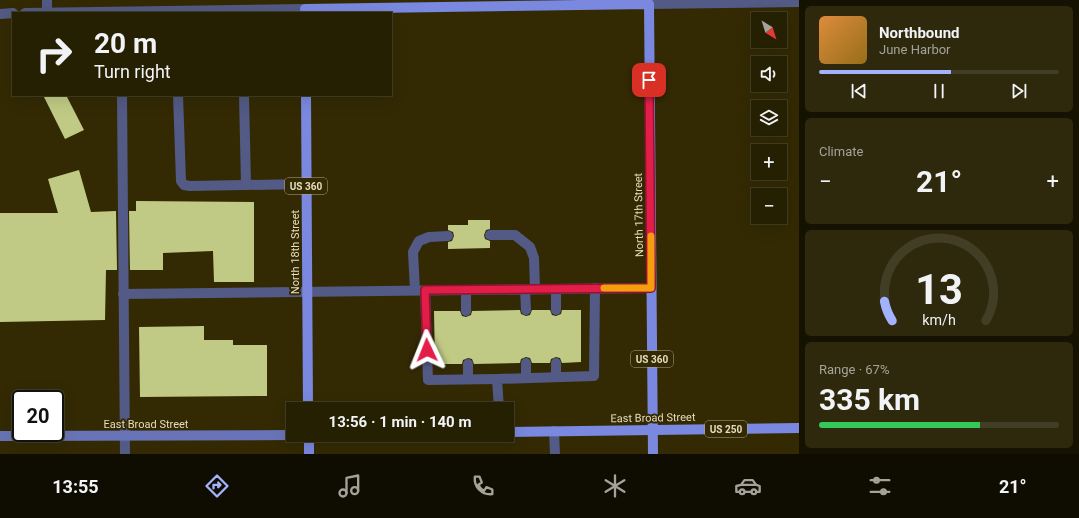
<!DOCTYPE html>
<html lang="en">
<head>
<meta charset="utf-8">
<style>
	body { margin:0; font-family:Roboto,sans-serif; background:#2e280d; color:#f1f3f6; height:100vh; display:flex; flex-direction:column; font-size:15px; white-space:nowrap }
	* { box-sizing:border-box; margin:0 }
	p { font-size:13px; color:#a4a39a }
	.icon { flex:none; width:22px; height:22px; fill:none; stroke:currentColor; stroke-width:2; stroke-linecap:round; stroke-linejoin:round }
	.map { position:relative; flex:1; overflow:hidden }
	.panel { display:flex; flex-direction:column; gap:6px; padding:6px; background:#151202; width:280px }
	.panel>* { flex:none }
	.guide { position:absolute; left:12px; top:12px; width:380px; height:84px; border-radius:0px; box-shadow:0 4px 16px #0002,0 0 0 1px #423e25; background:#262003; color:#f1f3f6; overflow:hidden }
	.needle { width:26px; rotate:142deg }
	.controls { position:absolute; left:751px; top:12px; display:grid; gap:8px }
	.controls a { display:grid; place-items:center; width:36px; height:36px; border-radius:0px; background:#262003; box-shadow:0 4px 16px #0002,0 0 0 1px #423e25; font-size:20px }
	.speed { position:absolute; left:12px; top:390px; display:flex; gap:8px; font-size:20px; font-weight:700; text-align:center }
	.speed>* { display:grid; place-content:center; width:52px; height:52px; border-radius:50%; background:#262003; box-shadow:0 4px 16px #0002,0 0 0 1px #423e25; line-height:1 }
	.speed .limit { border:2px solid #111; border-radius:6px; background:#fff; color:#111 }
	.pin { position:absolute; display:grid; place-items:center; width:34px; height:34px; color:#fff; margin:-17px; border-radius:8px; box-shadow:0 2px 6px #0006 }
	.me { position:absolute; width:44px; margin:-22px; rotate:358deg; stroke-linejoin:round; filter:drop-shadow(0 0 3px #0008) }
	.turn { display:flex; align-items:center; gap:14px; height:84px; padding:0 16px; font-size:18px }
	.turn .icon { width:52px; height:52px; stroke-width:2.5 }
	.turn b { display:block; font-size:28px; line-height:34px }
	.big { font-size:30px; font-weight:700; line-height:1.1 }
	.panel .widget { flex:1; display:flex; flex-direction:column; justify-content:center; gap:6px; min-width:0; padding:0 14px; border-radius:6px; background:#2e280d }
	.panel .dial { align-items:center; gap:0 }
	.dial svg { height:104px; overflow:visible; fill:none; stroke:#423e25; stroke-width:7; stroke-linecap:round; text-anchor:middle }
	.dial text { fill:#f1f3f6; stroke:none }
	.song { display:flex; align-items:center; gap:12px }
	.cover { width:48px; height:48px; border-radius:6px; background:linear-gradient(135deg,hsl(30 70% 55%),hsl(40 70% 35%)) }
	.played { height:4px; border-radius:2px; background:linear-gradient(90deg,#a3b2fd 55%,#423e25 55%) }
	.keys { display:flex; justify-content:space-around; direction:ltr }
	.heat { display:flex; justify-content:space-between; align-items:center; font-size:22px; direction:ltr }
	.charge { height:6px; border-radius:3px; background:linear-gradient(90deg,#34c759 67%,#423e25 0) }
	.trip { position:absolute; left:286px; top:402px; width:228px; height:40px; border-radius:0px; background:#262003; box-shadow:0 4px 16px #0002,0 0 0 1px #423e25; font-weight:700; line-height:40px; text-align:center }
	.dock { display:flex; height:64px; justify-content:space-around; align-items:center; background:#0f0d01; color:#a4a39a }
	.dock .icon { width:28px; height:28px }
	.dock .on { color:#a3b2fd }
	.dock b { font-size:18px; color:#f1f3f6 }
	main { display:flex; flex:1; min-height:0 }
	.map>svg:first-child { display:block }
	.building { fill:#c0ca85 }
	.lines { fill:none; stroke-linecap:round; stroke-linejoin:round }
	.lane { stroke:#525a85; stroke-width:10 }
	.street { stroke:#525a85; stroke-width:10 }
	.secondary { stroke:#6974b8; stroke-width:10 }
	.primary { stroke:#7a88e0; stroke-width:10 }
	.route-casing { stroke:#92132f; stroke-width:10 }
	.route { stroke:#e11d48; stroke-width:7 }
	.slow { stroke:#f59e0b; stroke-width:7 }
	.labels { text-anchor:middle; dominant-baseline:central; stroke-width:4; stroke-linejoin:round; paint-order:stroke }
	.shield { fill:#332a04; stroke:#b0a785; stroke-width:1 }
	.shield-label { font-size:10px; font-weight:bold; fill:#e6ddbc }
	.street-label { font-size:11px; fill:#e6ddbc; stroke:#332a04 }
</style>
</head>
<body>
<main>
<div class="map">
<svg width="799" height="454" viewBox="0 0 799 454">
	<rect width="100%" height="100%" fill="#332a04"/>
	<g class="building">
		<polygon points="43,95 66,95 84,130 65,139"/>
		<polygon points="79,170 91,212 116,211 117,270 106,270 105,320 0,322 0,213 58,213 48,179"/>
		<polygon points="136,201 254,202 254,282 214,282 213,251 163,253 163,270 130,270 129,211 136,211"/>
		<polygon points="468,220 490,220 490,229 486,230 484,235 485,239 490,241 490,248 448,249 448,242 452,241 454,236 453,232 448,230 448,225 468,225"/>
		<polygon points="520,310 521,314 526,316 530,315 532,310 550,310 552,315 556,316 561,314 562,310 581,310 581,362 562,363 560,358 556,357 551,359 550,363 532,363 530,358 526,357 521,359 520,363 474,364 472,359 468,358 463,360 462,364 435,364 434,311 460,311 462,316 466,317 471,315 472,311"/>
		<polygon points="204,326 204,340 233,340 233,345 267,345 267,396 140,397 139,327"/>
	</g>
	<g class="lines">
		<g class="lane">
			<polyline points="47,0 47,13"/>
			<polyline points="122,95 125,454"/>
			<polyline points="178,95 181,181 184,185 190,186 306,184"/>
			<polyline points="244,95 246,185"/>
			<polyline points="490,235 515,235 530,247 534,258 535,289"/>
			<polyline points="525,289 526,310"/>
			<polyline points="556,289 556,310"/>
			<polyline points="415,290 413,252 419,241 429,237 448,236"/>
			<polyline points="425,290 428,380 497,379"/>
			<polyline points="466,290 466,311"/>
			<polyline points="123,294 651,288"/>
			<polyline points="556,377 556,363"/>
			<polyline points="526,378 526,363"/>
			<polyline points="468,379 468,364"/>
			<polyline points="499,409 497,379 594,376 595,288"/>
			<polyline points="554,431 555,454"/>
		</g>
		<g class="street">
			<polyline points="649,0 649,4 799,2"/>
			<polyline points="25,13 305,9"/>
			<polyline points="0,14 13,13"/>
		</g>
		<polyline class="secondary" points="0,436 293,435"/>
		<g class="primary">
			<polyline points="305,9 649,4 653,454"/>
			<polyline points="306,95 308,409"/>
			<polyline points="507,432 799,428"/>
			<polyline points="309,435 309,454"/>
		</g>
	</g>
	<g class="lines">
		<g class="route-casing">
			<polyline id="route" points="427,350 425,290 651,288 649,80"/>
		</g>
		<use href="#route" class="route"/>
		<polyline class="slow" points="604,288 651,288 651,236"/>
	</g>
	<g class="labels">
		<g class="shield">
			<rect x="285" y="178" width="42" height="16" rx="3"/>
			<rect x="631" y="351" width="42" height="16" rx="3"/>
			<rect x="705" y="421" width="42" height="16" rx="3"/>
		</g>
		<g class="shield-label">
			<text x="306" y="186">US 360</text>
			<text x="652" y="359">US 360</text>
			<text x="726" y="429">US 250</text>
		</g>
		<g class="street-label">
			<text transform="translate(639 215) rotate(-91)">North 17th Street</text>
			<text transform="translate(295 252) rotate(-90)">North 18th Street</text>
			<text transform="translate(653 418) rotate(-1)">East Broad Street</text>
			<text x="146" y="424">East Broad Street</text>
		</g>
	</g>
</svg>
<div class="controls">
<a><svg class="needle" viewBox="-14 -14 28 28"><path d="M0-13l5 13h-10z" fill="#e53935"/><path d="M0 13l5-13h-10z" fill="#a4a39a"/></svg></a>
<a><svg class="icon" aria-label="sound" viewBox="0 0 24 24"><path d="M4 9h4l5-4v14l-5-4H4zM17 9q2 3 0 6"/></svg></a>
<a><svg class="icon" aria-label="layers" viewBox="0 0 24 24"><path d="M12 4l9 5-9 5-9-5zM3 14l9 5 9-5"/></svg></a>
<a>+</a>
<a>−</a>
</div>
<div class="speed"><div class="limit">20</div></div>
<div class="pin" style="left:649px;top:80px;background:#d93025"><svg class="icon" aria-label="arrive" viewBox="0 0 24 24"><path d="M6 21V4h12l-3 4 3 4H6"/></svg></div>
<svg class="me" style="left:427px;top:350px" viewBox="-20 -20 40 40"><path d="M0-17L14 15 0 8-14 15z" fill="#e11d48" stroke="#fff" stroke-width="4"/></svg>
<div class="trip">13:56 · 1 min · 140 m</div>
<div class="guide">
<div class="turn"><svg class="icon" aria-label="right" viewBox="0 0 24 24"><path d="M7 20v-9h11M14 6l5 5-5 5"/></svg><div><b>20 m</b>Turn right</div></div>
</div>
</div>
<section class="panel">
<div class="widget">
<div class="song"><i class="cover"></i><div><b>Northbound</b><p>June Harbor</p></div></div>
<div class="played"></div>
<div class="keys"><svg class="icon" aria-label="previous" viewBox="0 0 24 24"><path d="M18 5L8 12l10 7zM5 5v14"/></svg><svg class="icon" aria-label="pause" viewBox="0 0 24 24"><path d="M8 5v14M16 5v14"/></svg><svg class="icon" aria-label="next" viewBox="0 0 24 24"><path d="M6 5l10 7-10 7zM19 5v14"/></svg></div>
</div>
<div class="widget"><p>Climate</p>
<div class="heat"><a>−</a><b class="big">21°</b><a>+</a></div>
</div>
<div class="widget dial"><svg viewBox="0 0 100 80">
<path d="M14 69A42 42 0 1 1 86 69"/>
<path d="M14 69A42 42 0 0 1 8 54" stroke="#a3b2fd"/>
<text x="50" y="56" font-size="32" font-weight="700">13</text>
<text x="50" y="72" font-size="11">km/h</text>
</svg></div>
<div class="widget"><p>Range · 67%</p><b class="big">335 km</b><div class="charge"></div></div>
</section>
</main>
<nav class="dock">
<b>13:55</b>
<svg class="icon on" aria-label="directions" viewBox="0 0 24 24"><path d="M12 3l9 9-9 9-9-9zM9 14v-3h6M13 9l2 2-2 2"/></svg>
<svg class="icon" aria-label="music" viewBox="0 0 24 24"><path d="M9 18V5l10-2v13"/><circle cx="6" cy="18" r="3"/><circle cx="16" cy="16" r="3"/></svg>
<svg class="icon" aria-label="phone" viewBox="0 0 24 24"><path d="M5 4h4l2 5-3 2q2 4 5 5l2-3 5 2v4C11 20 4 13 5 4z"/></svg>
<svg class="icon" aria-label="climate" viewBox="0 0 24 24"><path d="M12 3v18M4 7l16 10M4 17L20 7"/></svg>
<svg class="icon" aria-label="car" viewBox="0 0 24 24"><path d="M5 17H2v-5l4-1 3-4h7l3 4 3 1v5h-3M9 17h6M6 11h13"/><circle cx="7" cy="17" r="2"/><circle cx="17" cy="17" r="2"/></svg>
<svg class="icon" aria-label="filters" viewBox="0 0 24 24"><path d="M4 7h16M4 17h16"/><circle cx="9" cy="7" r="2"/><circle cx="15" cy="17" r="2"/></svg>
<b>21°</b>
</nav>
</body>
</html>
